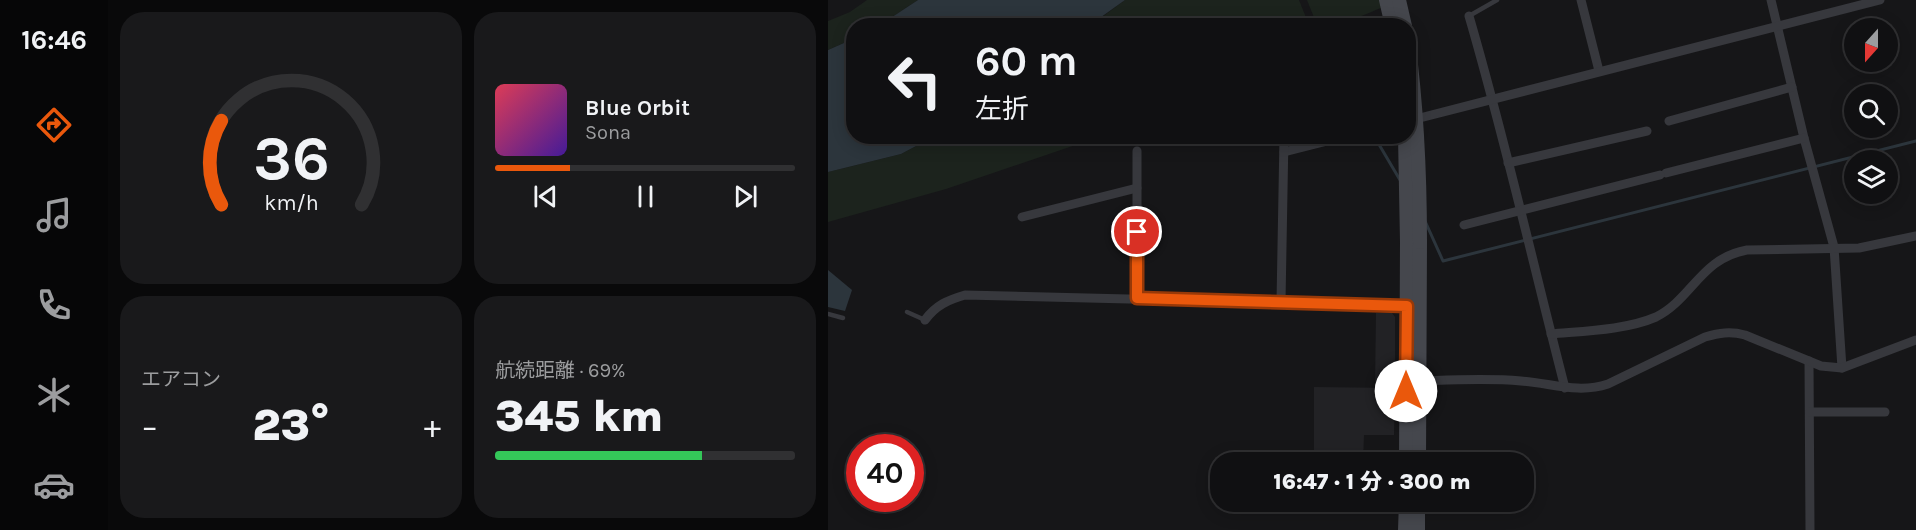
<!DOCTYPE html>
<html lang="ja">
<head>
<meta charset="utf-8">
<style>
	body { margin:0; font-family:Karla,"Noto Sans JP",sans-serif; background:#19191b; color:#f1f3f6; height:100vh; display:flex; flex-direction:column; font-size:22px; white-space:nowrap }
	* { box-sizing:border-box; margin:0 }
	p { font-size:20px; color:#9c9d9f }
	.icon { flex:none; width:33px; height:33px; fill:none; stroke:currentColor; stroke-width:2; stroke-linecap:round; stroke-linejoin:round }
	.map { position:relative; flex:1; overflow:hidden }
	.side { display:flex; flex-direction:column; gap:12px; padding:12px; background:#09090a; width:720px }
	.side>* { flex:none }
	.top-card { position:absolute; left:18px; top:18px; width:570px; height:126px; border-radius:24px; box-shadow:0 3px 15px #0003,0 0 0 2px #303032; background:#101012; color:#f1f3f6; overflow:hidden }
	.needle { width:39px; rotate:201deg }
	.fabs { position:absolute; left:1016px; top:18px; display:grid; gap:12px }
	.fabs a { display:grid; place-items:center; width:54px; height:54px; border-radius:50%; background:#101012; box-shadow:0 3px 15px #0003,0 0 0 2px #303032; font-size:30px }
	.speed { position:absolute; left:18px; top:434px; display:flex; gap:12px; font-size:30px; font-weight:700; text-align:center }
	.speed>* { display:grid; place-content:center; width:78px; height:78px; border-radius:50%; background:#101012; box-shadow:0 3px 15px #0003,0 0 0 2px #303032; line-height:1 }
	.speed .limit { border:9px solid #d22; background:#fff; color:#111 }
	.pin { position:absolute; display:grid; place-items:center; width:51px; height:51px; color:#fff; margin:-26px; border:3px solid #fff; border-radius:50%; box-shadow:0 2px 6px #0007 }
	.me { position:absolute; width:66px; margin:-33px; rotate:0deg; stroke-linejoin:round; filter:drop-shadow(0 0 4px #0008) }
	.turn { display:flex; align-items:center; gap:21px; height:126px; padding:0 30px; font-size:27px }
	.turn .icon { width:78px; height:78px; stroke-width:2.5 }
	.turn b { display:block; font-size:42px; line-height:51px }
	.big { font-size:45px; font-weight:800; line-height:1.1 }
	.side .card { flex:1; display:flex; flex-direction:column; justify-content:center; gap:9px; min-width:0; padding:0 21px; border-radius:24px; background:#19191b }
	.side .dial { align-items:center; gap:0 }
	.dial svg { height:156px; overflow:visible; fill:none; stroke:#303032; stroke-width:7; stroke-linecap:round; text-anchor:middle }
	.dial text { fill:#f1f3f6; stroke:none }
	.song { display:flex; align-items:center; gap:18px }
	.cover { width:72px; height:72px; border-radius:9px; background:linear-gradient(135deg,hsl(350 70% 55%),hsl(260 70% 35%)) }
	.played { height:6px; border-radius:3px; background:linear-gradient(90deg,#ea580c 25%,#303032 25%) }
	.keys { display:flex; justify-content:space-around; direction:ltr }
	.heat { display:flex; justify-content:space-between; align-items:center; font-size:33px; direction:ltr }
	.charge { height:9px; border-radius:4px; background:linear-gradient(90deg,#34c759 69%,#303032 0) }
	.side .tiles { flex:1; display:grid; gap:12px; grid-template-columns:repeat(2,1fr) }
	.trip { position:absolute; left:382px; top:452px; width:324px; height:60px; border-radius:24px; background:#101012; box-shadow:0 3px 15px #0003,0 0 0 2px #303032; font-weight:800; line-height:60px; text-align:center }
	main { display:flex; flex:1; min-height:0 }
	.tab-bar { display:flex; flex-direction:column; width:108px; justify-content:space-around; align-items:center; background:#060607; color:#9c9d9f }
	.tab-bar .icon { width:42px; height:42px }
	.tab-bar .current { color:#ea580c }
	.tab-bar b { font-size:27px; color:#f1f3f6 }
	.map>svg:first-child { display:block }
	.built { fill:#222225 }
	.green { fill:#1c231d }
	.water { fill:#2c353c }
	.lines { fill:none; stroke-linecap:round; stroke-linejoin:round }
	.stream { stroke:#2c353c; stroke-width:3 }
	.lane { stroke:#37383d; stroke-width:4.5 }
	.street { stroke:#37383d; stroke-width:9 }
	.secondary { stroke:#45474d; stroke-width:14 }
	.secondary-bridge { stroke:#45474d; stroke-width:14 }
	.route-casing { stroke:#983908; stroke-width:15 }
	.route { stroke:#ea580c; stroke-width:10 }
</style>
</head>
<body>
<main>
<nav class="tab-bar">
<b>16:46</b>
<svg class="icon current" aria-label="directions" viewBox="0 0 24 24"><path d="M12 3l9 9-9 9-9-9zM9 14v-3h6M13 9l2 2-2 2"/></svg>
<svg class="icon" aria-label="music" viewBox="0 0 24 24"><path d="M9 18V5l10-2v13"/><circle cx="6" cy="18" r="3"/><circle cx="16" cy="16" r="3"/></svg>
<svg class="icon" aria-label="phone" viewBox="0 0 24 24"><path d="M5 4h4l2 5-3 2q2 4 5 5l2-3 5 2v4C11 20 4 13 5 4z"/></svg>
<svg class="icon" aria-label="climate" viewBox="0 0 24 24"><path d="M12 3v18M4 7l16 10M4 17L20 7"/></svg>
<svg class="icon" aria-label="car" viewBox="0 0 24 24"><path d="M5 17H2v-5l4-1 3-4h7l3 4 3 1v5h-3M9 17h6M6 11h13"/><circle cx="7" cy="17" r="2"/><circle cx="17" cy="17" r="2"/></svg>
</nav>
<section class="side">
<div class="tiles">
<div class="card dial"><svg viewBox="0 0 100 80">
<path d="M14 69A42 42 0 1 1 86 69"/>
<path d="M14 69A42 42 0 0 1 14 26" stroke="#ea580c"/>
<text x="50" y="56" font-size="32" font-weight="700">36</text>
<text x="50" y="72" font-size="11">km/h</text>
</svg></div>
<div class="card">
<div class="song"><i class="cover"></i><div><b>Blue Orbit</b><p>Sona</p></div></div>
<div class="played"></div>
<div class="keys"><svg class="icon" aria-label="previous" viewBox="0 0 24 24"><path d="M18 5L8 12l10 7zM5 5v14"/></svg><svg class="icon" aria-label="pause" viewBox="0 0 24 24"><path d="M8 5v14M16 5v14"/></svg><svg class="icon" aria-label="next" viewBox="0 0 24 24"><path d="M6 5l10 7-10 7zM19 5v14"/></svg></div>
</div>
<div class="card"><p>エアコン</p>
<div class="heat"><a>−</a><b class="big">23°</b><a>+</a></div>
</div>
<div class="card"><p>航続距離 · 69%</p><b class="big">345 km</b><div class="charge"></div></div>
</div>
</section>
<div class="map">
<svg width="1088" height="530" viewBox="0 0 1088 530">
	<rect width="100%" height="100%" fill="#161618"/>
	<g class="built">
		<polygon points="548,313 564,313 567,317 567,386 547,386"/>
		<polygon points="486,387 567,388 566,435 536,435 535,462 486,462"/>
	</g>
	<g class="green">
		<polygon points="39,0 90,0 52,25 26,26 25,39 0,50 0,21 22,12"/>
		<polygon points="297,0 471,0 481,25 262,26"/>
		<path d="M479 0H572C546 10 518 26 489 25Z"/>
		<polygon points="105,137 271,137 118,189 0,222 0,172 73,154"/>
	</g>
	<g class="water">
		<polygon points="90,0 297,0 262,25 52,25"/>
		<polygon points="25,39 26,136 105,137 73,154 0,172 0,50"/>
		<polygon points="0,270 24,290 17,311 0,307"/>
	</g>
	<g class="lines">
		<g class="stream">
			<polyline points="546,136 572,180"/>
			<polyline points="597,221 615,261 1088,141"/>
		</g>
		<g class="lane">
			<polyline points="641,16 669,0"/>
			<polyline points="79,312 97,320"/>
			<polyline points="0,314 15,318"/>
		</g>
		<g class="street">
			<polyline points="753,0 771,71"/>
			<polyline points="943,0 976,138 1006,247 1014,368"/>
			<path d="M641 16C677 139 705 264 737 388"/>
			<polyline points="580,121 1052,0"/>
			<polyline points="841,121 964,87"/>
			<polyline points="456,152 519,136"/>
			<polyline points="680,163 819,131"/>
			<polyline points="838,173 976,138"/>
			<polyline points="194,217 309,188"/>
			<polyline points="636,225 832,175"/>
			<polyline points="309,298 309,151"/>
			<polyline points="453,302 456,136"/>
			<path d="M97 320C108 305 120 300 137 295L582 306"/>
			<path d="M723 334C756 331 798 330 828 317 864 299 873 258 919 250L1031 248 1088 236"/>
			<polyline points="981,361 982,530"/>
			<path d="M591 381C624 380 659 378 693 381 723 383 750 394 780 384L877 337C891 333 902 331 917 335L993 366 1014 368 1088 340"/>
			<polyline points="982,412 1057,412"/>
		</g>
		<g class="secondary">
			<polyline points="558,0 564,26"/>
			<polyline points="571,0 577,26"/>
			<polyline points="577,136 579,242 578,462"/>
			<polyline points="591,462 592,242"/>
			<polyline points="577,530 578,501"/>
			<polyline points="590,530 590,501"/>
		</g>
		<path class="secondary-bridge" d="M580 40C589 108 592 173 592 242"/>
	</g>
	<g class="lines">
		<g class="route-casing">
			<polyline id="route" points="309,232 309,298 579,306 578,391"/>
		</g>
		<use href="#route" class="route"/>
	</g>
</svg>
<div class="fabs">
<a><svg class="needle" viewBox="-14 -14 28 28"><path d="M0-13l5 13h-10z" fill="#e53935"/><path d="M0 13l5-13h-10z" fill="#9c9d9f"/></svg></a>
<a><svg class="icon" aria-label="search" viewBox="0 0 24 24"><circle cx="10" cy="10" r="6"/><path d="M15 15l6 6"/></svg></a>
<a><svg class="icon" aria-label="layers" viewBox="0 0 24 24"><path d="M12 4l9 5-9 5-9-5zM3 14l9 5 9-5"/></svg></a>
</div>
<div class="speed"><div class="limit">40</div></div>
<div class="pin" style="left:309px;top:232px;background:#d93025"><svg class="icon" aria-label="arrive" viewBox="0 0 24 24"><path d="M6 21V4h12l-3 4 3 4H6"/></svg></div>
<svg class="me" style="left:578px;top:391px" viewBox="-20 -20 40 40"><circle r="19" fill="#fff"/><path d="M0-13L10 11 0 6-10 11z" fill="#ea580c"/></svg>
<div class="trip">16:47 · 1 分 · 300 m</div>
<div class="top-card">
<div class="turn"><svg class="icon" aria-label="left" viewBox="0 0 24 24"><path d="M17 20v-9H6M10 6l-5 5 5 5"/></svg><div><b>60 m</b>左折</div></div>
</div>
</div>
</main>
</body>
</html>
